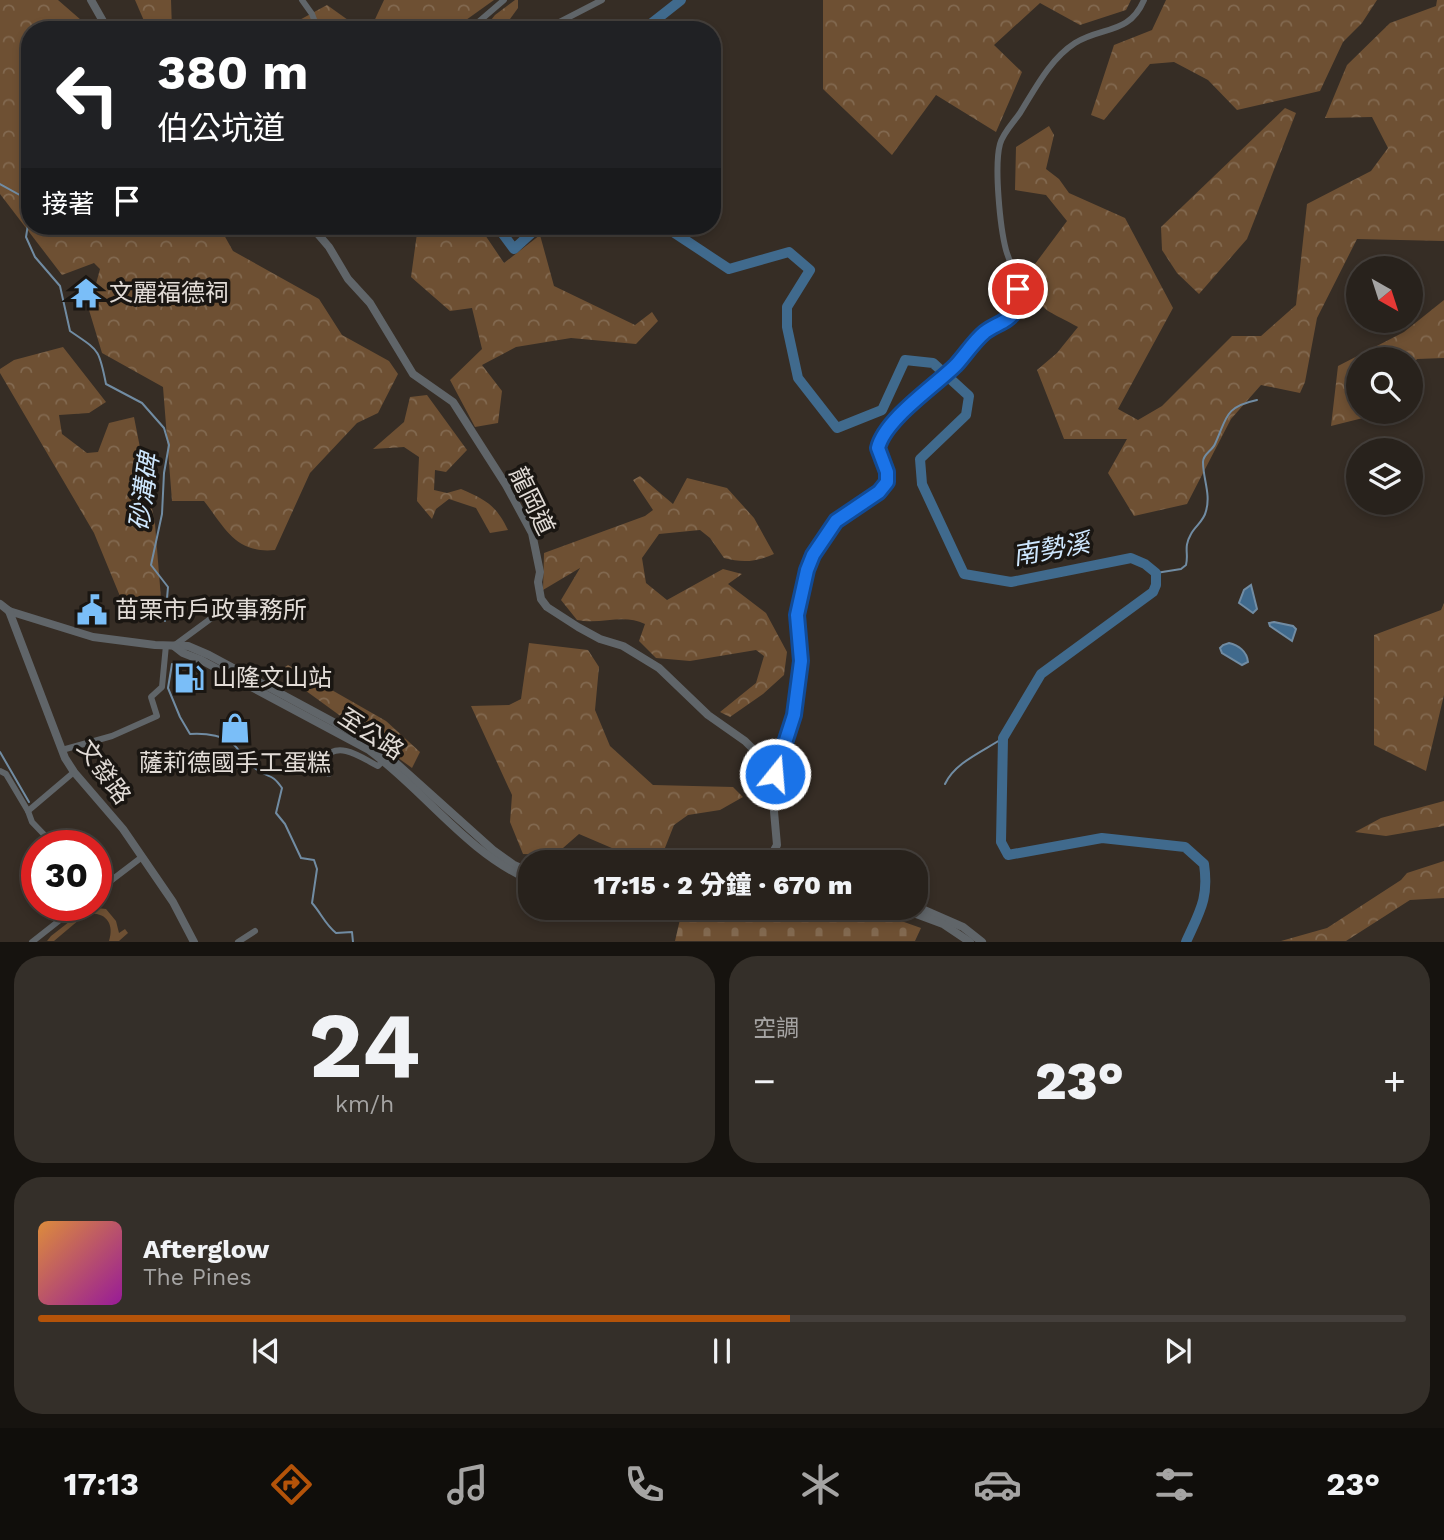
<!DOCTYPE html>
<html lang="zh-TW">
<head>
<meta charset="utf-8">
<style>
	body { margin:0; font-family:"Work Sans","Noto Sans TC",sans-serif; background:#342f29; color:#f1f3f6; height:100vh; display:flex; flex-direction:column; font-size:26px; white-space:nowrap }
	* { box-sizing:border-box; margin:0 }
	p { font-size:23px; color:#a5a4a3 }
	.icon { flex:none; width:38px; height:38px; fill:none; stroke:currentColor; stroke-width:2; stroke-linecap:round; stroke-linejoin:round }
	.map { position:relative; height:942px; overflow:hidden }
	.sheet { display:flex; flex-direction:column; gap:14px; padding:14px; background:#16130f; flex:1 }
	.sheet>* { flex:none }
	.banner { position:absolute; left:21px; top:21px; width:700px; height:214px; border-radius:28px; box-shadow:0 4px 10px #0003,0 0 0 2px #443f3b; background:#202124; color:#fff; overflow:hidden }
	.needle { width:46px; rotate:141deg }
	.controls { position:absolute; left:1346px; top:256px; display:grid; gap:14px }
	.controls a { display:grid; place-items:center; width:77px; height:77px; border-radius:50%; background:#28221c; box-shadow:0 4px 10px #0003,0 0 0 2px #443f3b; font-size:35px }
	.speed { position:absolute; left:21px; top:830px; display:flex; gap:14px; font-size:35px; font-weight:700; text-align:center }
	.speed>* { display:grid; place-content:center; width:91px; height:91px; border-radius:50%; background:#28221c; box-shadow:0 4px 10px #0003,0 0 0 2px #443f3b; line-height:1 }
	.speed .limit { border:10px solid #d22; background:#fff; color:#111 }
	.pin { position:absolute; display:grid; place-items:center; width:60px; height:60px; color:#fff; margin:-30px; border:4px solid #fff; border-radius:50%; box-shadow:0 2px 7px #0007 }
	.me { position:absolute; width:77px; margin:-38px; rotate:17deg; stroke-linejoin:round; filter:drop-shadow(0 0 5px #0008) }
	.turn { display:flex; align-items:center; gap:24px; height:147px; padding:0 21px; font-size:32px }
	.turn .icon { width:91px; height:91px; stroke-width:2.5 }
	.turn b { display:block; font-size:49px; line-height:60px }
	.then { display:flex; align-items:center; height:66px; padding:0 21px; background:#0003; gap:14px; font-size:26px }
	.big { font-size:52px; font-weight:800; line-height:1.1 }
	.sheet .widget { flex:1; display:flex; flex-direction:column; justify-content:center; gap:10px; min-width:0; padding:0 24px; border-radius:28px; background:#342f29 }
	.sheet .dial { align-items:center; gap:0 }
	.dial b { font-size:91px; line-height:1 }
	.song { display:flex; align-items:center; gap:21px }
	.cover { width:84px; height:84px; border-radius:10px; background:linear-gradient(135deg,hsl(30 70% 55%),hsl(300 70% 35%)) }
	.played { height:7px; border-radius:4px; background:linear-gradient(90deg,#b45309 55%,#443f3b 55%) }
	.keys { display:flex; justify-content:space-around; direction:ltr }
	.heat { display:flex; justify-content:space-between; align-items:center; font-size:38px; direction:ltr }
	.sheet .tiles { flex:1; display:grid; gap:14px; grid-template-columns:1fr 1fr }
	.widget:last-child { grid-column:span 2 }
	.trip { position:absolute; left:518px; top:850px; width:410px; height:70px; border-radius:28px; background:#28221c; box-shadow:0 4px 10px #0003,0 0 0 2px #443f3b; font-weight:800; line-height:70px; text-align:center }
	.tab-bar { display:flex; height:112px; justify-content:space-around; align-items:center; background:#100e0b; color:#a5a4a3 }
	.tab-bar .icon { width:49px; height:49px }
	.tab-bar .selected { color:#b45309 }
	.tab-bar b { font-size:32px; color:#f1f3f6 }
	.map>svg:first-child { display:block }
	.forest { fill:url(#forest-crowns) }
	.cemetery { fill:url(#cemetery-stones) }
	.pitch { fill:#6e5033 }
	.water { fill:#406a8d; stroke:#718ca3; stroke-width:2 }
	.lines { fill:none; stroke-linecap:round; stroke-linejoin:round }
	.stream { stroke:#718ca3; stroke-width:2 }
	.river { stroke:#406a8d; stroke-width:10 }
	.minor { stroke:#606569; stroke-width:6 }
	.tertiary { stroke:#606569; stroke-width:8 }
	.route-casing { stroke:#114b97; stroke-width:18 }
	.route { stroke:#1a73e8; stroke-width:12 }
	.labels { text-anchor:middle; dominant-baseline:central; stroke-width:7; stroke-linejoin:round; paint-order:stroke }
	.poi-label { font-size:24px; fill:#e2dcd7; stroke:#1a1612; text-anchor:start }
	.street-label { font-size:24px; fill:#e2dcd7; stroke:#1a1612 }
	.water-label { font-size:26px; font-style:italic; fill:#cee7fe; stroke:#1a1612 }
</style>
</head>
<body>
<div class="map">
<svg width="1444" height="942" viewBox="0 0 1444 942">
	<defs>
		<pattern id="forest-crowns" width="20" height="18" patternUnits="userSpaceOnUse" patternTransform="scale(1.75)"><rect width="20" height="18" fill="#6e5033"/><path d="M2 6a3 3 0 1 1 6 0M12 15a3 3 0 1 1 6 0" fill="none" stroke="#826950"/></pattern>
		<pattern id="cemetery-stones" width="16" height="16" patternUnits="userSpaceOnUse" patternTransform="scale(1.75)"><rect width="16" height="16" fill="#6e5033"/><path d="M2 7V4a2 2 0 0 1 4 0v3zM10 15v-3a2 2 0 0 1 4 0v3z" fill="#826950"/></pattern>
	</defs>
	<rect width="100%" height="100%" fill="#362d25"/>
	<g class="forest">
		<path d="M0 0H58L81 20 88 30H30V226H219L233 251 319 299 342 335 389 361 398 374 378 413 357 423 310 473 275 550C236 554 225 528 204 501H172L163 387 102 353 89 310 100 269 94 263 62 275 0 194Z"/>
		<polygon points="135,0 171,0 172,30 148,30"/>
		<polygon points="384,0 494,0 452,30 370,30"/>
		<polygon points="515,0 518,0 518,8 502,30 483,30 495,15"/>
		<polygon points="823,0 1131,0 1126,10 1080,25 1040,3 994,45 1022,72 996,132 936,95 892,155 823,89"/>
		<polygon points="1166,0 1377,0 1362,23 1343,42 1320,91 1237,110 1208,80 1174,62 1150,64 1104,120 1091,115 1114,45 1152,30"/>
		<path d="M1437 0H1444V241L1357 239 1317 318 1305 382 1300 393 1261 385 1231 419 1187 504 1134 516 1108 473 1127 439H1064L1037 370 1057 353 1078 327C1037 304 1038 314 1035 264L1067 221 1046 195 1015 190 1016 147 1049 126 1054 135 1046 169 1059 179 1069 193 1125 218 1173 308 1118 409 1138 420 1162 406 1232 336H1261L1296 305 1307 204 1371 171 1388 148 1372 117 1325 118 1347 65 1390 23 1436 6Z"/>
		<polygon points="327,5 362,30 300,30 294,23"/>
		<polygon points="1285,108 1296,113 1247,239 1199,294 1177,273 1162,250 1161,227"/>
		<polygon points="418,226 479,226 504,263 540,235 554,286 635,325 652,312 658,321 636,344 571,338 516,347 482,365 502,391 498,423 475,427 450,380 482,349 472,308 450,311 411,277"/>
		<polygon points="1444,300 1444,358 1417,359 1411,367 1410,359 1358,359 1358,411 1376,411 1371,416 1331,426 1338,366 1404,332"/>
		<polygon points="63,347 106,402 89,413 59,415 62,434 87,453 98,452 109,423 134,417 155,524 162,611 122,601 94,533 0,373 0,369 14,360"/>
		<path d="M427 395 467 450 446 472 435 470 434 490 447 493 461 489C486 500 496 505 508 530L490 533 476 508 449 499 436 509 432 519 417 501 419 457 404 447 373 449 404 422 410 397Z"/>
		<path d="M640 476 673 504 687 478 727 488 754 518 774 554C757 562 742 563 724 558L710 538 700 530 659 534 642 558 646 583 667 600 723 569 742 574 728 584 766 613 787 652 784 675 763 694 730 717 720 712 756 683 764 656 756 650 690 661 656 658 639 641 645 624C623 613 602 625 577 620L561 600 580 568 543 590 544 553 645 516 653 510 633 480Z"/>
		<polygon points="1444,603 1444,695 1426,771 1374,745 1374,635 1441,610"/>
		<polygon points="529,643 588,650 599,667 595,710 610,746 653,785 733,787 743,797 720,810 688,815 674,825 659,863 647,863 579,834 555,855 523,854 510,822 512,795 471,706 509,705 521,699"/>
		<polygon points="288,665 386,721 420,752 412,768 291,680 282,669"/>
		<polygon points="1444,801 1444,826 1386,836 1355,832 1381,818"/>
		<polygon points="1444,861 1444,898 1410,900 1346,941 1281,941 1327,928 1401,880 1407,873"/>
	</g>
	<polygon class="cemetery" points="713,908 821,908 839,921 890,917 921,928 915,941 675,941 681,915"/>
	<path class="pitch" d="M88 907 106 909 116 921 119 933 125 929 128 933 119 941H109C115 923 105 911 86 914L54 941H47L51 936Z"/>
	<g class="water">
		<polygon points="1251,585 1257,609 1253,613 1239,603 1244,590"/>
		<polygon points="1274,622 1293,626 1296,629 1292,641 1270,626 1269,623"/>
		<path d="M1229 643C1238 645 1247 651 1248 662L1242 665 1222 653 1220 648 1223 645Z"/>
	</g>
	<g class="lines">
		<g class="stream">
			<path d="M0 184 27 199 30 212 26 237 35 257 60 286 70 331C99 351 99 348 106 384L142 403 164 428 169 445 164 473 162 514 151 565 168 587 165 621"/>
			<path d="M1156 573 1181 569 1186 565C1189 553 1183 548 1191 534 1195 526 1204 521 1206 511 1211 494 1203 479 1203 462 1203 454 1212 451 1215 444 1227 418 1224 407 1257 400"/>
			<path d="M172 664 168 688 180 717 190 734C205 733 227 735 237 748 243 756 247 764 256 769 269 779 271 772 282 788L276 813 285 824 301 858 314 860 317 869 312 903C321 913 325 924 336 933L352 932 353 942"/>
			<polyline points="0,752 29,802"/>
			<path d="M945 784C955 762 984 751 1003 738"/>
		</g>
		<g class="river">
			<polyline points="535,30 541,25 551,30"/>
			<polyline points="643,30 681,0"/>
			<polyline points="497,226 514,249 539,226"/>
			<path d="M664 226 729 269 789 252 810 270 787 307V327L798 378 837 428 882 410 905 360 933 363 969 396 966 415 920 459 922 484 964 574 1011 582 1131 558 1145 564 1156 573V585L1153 592 1041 674 1003 738 1001 842 1008 855 1102 838 1185 847 1204 864C1209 898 1200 911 1186 942"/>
		</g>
		<g class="minor">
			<polyline points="302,0 312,14 318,30"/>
			<polyline points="469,30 504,0"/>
			<polyline points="544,30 602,0"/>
			<polyline points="175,645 213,617 247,608"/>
			<polyline points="62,750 112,736 157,716 151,697 162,687 166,645"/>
			<polyline points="0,771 6,774 28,811 32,822 54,845"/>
			<path d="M329 774 324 758C339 740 362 758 378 766L383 761"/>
			<path d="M773 800 779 760 794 715 801 661 797 615 807 570 813 555 836 521 879 492 887 482V472L878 448C885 421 933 386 953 367 965 356 973 342 986 332 996 324 1008 322 1015 311 1027 292 1011 268 1006 250 1000 227 994 166 1000 144 1003 133 1013 123 1020 113 1035 89 1050 59 1075 43 1102 26 1129 35 1144 0"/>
			<polyline points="28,811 74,772"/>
			<polyline points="96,892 142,857"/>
			<polyline points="32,942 79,905"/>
			<polyline points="238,942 255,931"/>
		</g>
		<g class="tertiary">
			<polyline points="91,0 108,30"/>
			<polyline points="311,226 329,247 348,279 370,303 413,374 453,402 506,485 532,533 540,572 538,582 541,599 547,607 578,627 600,639 623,646 659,668 708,715 745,741 759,755 766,768 768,790 773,800 777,845 767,863"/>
			<polyline points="0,604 9,611 93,637 155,645 188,646 209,655 376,745 493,850 514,865 530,872"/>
			<polyline points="9,611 65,758 74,772 123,829 173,902 194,942"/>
			<path d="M174 646 183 653 201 660 369 750C425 791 466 852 530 880"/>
			<polyline points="915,906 963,927 982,942"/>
			<polyline points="900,908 943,924 970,942"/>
		</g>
	</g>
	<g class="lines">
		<g class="route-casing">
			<path id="route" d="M775 774 794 715 801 661 797 615 807 570 813 555 836 521 879 492 887 482V472L878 448C885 419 935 386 956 365 966 354 974 341 985 332 996 324 1008 322 1016 310 1019 304 1019 296 1018 289"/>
		</g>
		<use href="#route" class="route"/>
	</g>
	<defs>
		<g id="temple-bare" transform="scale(2.415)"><path d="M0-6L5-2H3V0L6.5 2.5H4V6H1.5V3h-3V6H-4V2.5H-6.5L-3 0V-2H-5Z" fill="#7abef8" stroke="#1a1612" stroke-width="2.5" paint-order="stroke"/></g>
		<g id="civic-bare" transform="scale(2.415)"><path d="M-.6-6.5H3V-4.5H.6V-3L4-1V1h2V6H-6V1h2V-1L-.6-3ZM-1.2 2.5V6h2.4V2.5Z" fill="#7abef8" stroke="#1a1612" stroke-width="2.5" paint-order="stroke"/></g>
		<g id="fuel-bare" transform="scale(2.415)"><path d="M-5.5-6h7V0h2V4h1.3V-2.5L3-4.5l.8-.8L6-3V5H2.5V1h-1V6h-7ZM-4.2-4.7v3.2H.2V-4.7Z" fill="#7abef8" stroke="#1a1612" stroke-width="2.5" paint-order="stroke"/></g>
		<g id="shop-bare" transform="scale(2.415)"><path d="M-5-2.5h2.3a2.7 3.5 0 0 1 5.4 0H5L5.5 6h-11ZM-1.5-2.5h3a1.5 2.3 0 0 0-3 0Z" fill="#7abef8" stroke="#1a1612" stroke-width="2.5" paint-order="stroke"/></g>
	</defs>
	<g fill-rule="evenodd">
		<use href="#temple-bare" x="86" y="293"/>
		<use href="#civic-bare" x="92" y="610"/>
		<use href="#fuel-bare" x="189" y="678"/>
		<use href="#shop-bare" x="235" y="728"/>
	</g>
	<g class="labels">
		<g class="poi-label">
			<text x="109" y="293">文麗福德祠</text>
			<text x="115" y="610">苗栗市戶政事務所</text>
			<text x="212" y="678">山隆文山站</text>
			<text x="235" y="763" text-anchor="middle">薩莉德國手工蛋糕</text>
		</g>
		<g class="street-label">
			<text transform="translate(532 501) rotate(64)">龍岡道</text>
			<text transform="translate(371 734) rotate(33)">至公路</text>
			<text transform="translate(104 772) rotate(54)">文發路</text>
		</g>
		<g class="water-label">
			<text transform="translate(144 492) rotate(-82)">砂溝碑</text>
			<text transform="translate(1051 549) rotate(-10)">南勢溪</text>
		</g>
	</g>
</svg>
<div class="controls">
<a><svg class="needle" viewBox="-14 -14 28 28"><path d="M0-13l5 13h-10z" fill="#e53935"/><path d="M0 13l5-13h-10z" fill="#a5a4a3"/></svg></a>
<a><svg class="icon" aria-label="search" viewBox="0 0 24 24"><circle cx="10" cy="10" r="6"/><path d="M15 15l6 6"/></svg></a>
<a><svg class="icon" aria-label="layers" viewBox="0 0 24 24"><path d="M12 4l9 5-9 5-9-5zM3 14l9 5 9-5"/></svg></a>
</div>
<div class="speed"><div class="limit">30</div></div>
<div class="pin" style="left:1018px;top:289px;background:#d93025"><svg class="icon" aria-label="arrive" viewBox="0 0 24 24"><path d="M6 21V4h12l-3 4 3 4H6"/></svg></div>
<svg class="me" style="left:775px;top:774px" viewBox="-20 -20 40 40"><circle r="17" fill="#1a73e8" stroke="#fff" stroke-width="3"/><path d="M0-11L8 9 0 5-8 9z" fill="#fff"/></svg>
<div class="trip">17:15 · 2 分鐘 · 670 m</div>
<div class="banner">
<div class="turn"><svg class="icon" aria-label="left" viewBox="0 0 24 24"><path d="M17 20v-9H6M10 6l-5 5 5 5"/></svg><div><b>380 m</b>伯公坑道</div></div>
<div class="then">接著<svg class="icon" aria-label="arrive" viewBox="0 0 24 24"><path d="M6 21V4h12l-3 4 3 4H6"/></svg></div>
</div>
</div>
<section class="sheet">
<div class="tiles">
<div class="widget dial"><b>24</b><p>km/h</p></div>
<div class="widget"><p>空調</p>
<div class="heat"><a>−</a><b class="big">23°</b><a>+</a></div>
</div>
<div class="widget">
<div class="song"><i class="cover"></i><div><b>Afterglow</b><p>The Pines</p></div></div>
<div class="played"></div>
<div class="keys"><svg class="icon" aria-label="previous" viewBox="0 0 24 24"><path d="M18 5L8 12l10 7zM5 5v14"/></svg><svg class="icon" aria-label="pause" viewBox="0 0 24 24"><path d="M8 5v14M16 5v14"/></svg><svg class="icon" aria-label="next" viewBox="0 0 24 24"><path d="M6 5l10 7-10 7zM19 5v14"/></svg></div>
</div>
</div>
</section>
<nav class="tab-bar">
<b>17:13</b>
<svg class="icon selected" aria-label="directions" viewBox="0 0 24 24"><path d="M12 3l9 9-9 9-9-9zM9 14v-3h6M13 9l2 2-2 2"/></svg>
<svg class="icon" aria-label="music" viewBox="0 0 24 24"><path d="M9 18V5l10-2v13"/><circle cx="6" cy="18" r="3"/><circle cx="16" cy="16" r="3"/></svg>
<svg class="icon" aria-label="phone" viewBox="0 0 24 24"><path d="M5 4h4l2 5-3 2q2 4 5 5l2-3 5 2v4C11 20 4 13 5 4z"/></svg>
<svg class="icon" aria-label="climate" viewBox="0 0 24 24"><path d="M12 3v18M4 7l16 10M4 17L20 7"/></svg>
<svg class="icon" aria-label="car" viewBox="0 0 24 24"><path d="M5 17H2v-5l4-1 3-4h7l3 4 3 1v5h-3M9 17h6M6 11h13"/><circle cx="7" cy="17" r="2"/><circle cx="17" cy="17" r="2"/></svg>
<svg class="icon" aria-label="filters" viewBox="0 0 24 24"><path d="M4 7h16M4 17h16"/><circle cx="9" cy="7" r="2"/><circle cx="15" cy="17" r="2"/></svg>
<b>23°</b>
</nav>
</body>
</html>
